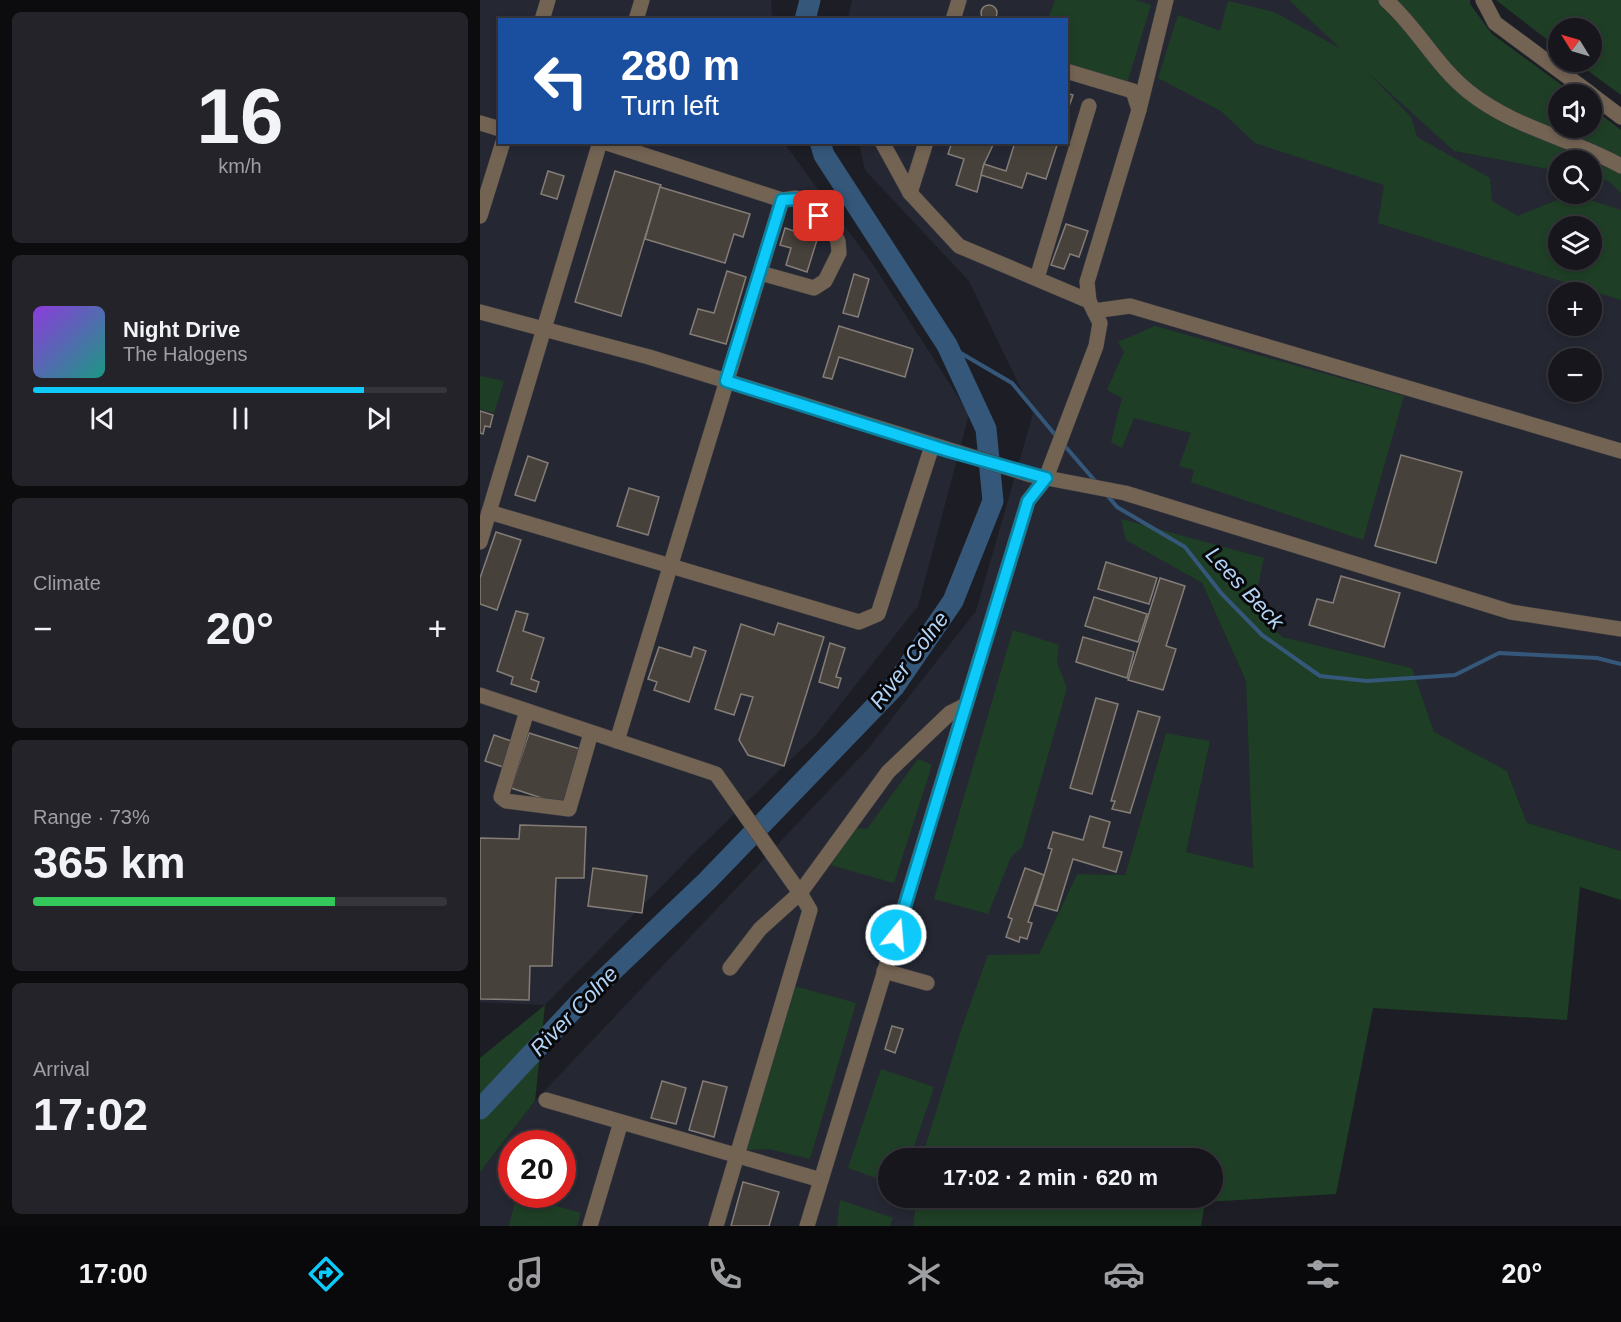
<!DOCTYPE html>
<html lang="en">
<head>
<meta charset="utf-8">
<style>
	body { margin:0; font-family:Helvetica,sans-serif; background:#232329; color:#f1f3f6; height:100vh; display:flex; flex-direction:column; font-size:22px; white-space:nowrap }
	* { box-sizing:border-box; margin:0 }
	p { font-size:20px; color:#9e9fa3 }
	.icon { flex:none; width:33px; height:33px; fill:none; stroke:currentColor; stroke-width:2; stroke-linecap:round; stroke-linejoin:round }
	.map { position:relative; flex:1; overflow:hidden }
	.details { display:flex; flex-direction:column; gap:12px; padding:12px; background:#0c0c0f; width:480px }
	.details>* { flex:none }
	.top-card { position:absolute; left:18px; top:18px; width:570px; height:126px; border-radius:0px; box-shadow:0 3px 9px #0003,0 0 0 2px #35353b; background:#1a4fa0; color:#fff; overflow:hidden }
	.needle { width:39px; rotate:307deg }
	.controls { position:absolute; left:1068px; top:18px; display:grid; gap:12px }
	.controls a { display:grid; place-items:center; width:54px; height:54px; border-radius:50%; background:#16161c; box-shadow:0 3px 9px #0003,0 0 0 2px #35353b; font-size:30px }
	.speed { position:absolute; left:18px; top:1130px; display:flex; gap:12px; font-size:30px; font-weight:700; text-align:center }
	.speed>* { display:grid; place-content:center; width:78px; height:78px; border-radius:50%; background:#16161c; box-shadow:0 3px 9px #0003,0 0 0 2px #35353b; line-height:1 }
	.speed .limit { border:9px solid #d22; background:#fff; color:#111 }
	.pin { position:absolute; display:grid; place-items:center; width:51px; height:51px; color:#fff; margin:-26px; border-radius:12px; box-shadow:0 3px 9px #0006 }
	.me { position:absolute; width:66px; margin:-33px; rotate:17deg; stroke-linejoin:round; filter:drop-shadow(0 0 4px #0008) }
	.turn { display:flex; align-items:center; gap:21px; height:126px; padding:0 24px; font-size:27px }
	.turn .icon { width:78px; height:78px; stroke-width:2.5 }
	.turn b { display:block; font-size:42px; line-height:51px }
	.big { font-size:45px; font-weight:600; line-height:1.1 }
	.details .card { flex:1; display:flex; flex-direction:column; justify-content:center; gap:9px; min-width:0; padding:0 21px; border-radius:9px; background:#232329 }
	.details .dial { align-items:center; gap:0 }
	.dial b { font-size:78px; line-height:1 }
	.song { display:flex; align-items:center; gap:18px }
	.cover { width:72px; height:72px; border-radius:9px; background:linear-gradient(135deg,hsl(270 70% 55%),hsl(170 70% 35%)) }
	.played { height:6px; border-radius:3px; background:linear-gradient(90deg,#0dcafa 80%,#35353b 80%) }
	.keys { display:flex; justify-content:space-around; direction:ltr }
	.heat { display:flex; justify-content:space-between; align-items:center; font-size:33px; direction:ltr }
	.charge { height:9px; border-radius:4px; background:linear-gradient(90deg,#34c759 73%,#35353b 0) }
	.trip { position:absolute; left:398px; top:1148px; width:345px; height:60px; border-radius:30px; background:#16161c; box-shadow:0 3px 9px #0003,0 0 0 2px #35353b; font-weight:600; line-height:60px; text-align:center }
	.menu { display:flex; height:96px; justify-content:space-around; align-items:center; background:#09090b; color:#9e9fa3 }
	.menu .icon { width:42px; height:42px }
	.menu .current { color:#0dcafa }
	.menu b { font-size:27px; color:#f1f3f6 }
	main { display:flex; flex:1; min-height:0 }
	.map>svg:first-child { display:block }
	.built { fill:#252833; fill-rule:evenodd }
	.green { fill:#1e3f25; fill-rule:evenodd }
	.lines { fill:none; stroke-linecap:round; stroke-linejoin:round }
	.stream { stroke:#34577a; stroke-width:4 }
	.river { stroke:#34577a; stroke-width:21 }
	.building { fill:#47413b; stroke:#847d77; stroke-width:1.5 }
	.minor-casing { stroke:#3a3b42; stroke-width:16 }
	.minor { stroke:#736353; stroke-width:15 }
	.route-casing { stroke:#0883a2; stroke-width:15 }
	.route { stroke:#0dcafa; stroke-width:10 }
	.labels { text-anchor:middle; dominant-baseline:central; stroke-width:6; stroke-linejoin:round; paint-order:stroke }
	.water-label { font-size:22px; font-style:italic; fill:#b2d4f7; stroke:#08080b }
</style>
</head>
<body>
<main>
<section class="details">
<div class="card dial"><b>16</b><p>km/h</p></div>
<div class="card">
<div class="song"><i class="cover"></i><div><b>Night Drive</b><p>The Halogens</p></div></div>
<div class="played"></div>
<div class="keys"><svg class="icon" aria-label="previous" viewBox="0 0 24 24"><path d="M18 5L8 12l10 7zM5 5v14"/></svg><svg class="icon" aria-label="pause" viewBox="0 0 24 24"><path d="M8 5v14M16 5v14"/></svg><svg class="icon" aria-label="next" viewBox="0 0 24 24"><path d="M6 5l10 7-10 7zM19 5v14"/></svg></div>
</div>
<div class="card"><p>Climate</p>
<div class="heat"><a>−</a><b class="big">20°</b><a>+</a></div>
</div>
<div class="card"><p>Range · 73%</p><b class="big">365 km</b><div class="charge"></div></div>
<div class="card"><p>Arrival</p><b class="big">17:02</b></div>
</section>
<div class="map">
<svg width="1141" height="1226" viewBox="0 0 1141 1226">
	<rect width="100%" height="100%" fill="#1d1e25"/>
	<g class="built">
		<polygon points="0,0 291,0 292,19 20,20 20,142 304,143 394,266 489,414 438,606 336,735 218,849 65,1005 0,1002"/>
		<path d="M372 0H809L974 151 1078 171V194H1112V178L1128 181 1141 193V851L1047 823 1027 771 954 733 932 668 802 637 773 608 646 540 722 583 766 681 773 868 706 852 730 741 686 733 645 875 597 874 559 954 442 1158H408V1197H437L433 1226H0V1172L55 1101 388 749 496 611 553 414 489 281 385 170 379 143 586 142V20L368 19ZM1078 226H1112V260H1078ZM1078 292H1112V326H1078ZM1078 358H1112V392H1078ZM32 1143H82V1194H32Z"/>
	</g>
	<g class="green">
		<polygon points="575,0 655,0 671,5 647,83 587,64 586,20 568,20"/>
		<path d="M809 0H990V4L1012 34 1094 94H1078V128H1112V108L1141 130V193L1128 181 1112 178V160H1078V171L974 151 887 72 931 117 937 137 1010 178 1012 201 1038 216 1092 194 1141 210V300L898 223 904 185 775 143 741 111 678 78 698 15 740 31 748 1 794 12 861 49ZM1078 226H1112V260H1078Z"/>
		<polygon points="1016,0 1141,0 1141,95 1096,62 1112,62 1112,28 1078,28 1078,48"/>
		<polygon points="675,326 924,396 883,540 711,482 714,470 699,466 711,433 654,418 642,448 631,442 642,398 627,390 644,352 638,342"/>
		<polygon points="0,376 24,381 14,413 0,409"/>
		<polygon points="641,519 784,558 773,607 802,637 932,668 954,732 1027,771 1047,823 1141,851 1141,900 1100,887 1087,1020 893,1008 856,1194 725,1202 721,1226 433,1226 437,1197 732,1197 732,1158 442,1158 480,1033 508,955 559,954 597,874 645,875 686,733 730,741 706,852 773,868 766,681 722,583 646,540"/>
		<polygon points="533,630 579,645 577,662 587,688 542,847 531,857 508,914 454,899"/>
		<polygon points="438,759 452,765 414,883 351,865 375,828 387,829"/>
		<polygon points="314,986 376,1003 330,1159 289,1149 266,1150"/>
		<polygon points="65,1005 55,1101 0,1172 0,1058"/>
		<polygon points="401,1069 454,1087 430,1158 408,1158 408,1182 368,1168"/>
		<polygon points="42,1196 101,1213 97,1226 29,1226 36,1198"/>
		<polygon points="360,1200 413,1218 410,1226 357,1226"/>
	</g>
	<g class="lines">
		<g class="stream">
			<polyline points="467,345 532,383 577,437"/>
			<polyline points="584,445 616,482"/>
			<polyline points="627,495 637,507 705,547 741,593 782,635 840,676 887,681 975,675 1019,653 1117,658 1141,664"/>
		</g>
		<g class="river">
			<polyline points="325,20 330,0"/>
			<polyline points="0,1109 101,1001 227,881 414,687 473,601 513,501 506,429 467,345 344,155 340,142"/>
		</g>
	</g>
	<g class="building">
		<circle cx="509" cy="13" r="8"/>
		<polygon points="586,93 593,95 586,115"/>
		<polygon points="472,142 513,145 504,164 497,192 476,185 484,159 468,154"/>
		<polygon points="535,142 578,142 566,179 547,173 542,188 501,175 504,164 526,171"/>
		<polygon points="68,171 84,176 77,199 61,194"/>
		<polygon points="135,171 181,185 141,316 95,302"/>
		<polygon points="180,187 270,214 263,237 254,234 245,263 165,239"/>
		<polygon points="321,221 341,227 327,272 306,265 311,248 300,245 305,228 317,232"/>
		<polygon points="586,224 608,231 599,257 590,254 584,269 571,265"/>
		<polygon points="247,271 266,277 246,344 210,334 218,309 234,313"/>
		<polygon points="374,274 389,279 378,317 363,313"/>
		<polygon points="359,326 433,349 425,377 359,357 352,379 343,377"/>
		<polygon points="0,411 13,415 10,427 5,426 3,434 0,433"/>
		<polygon points="921,455 982,472 956,563 895,546"/>
		<polygon points="48,456 68,463 55,501 35,495"/>
		<polygon points="149,488 179,497 168,535 137,526"/>
		<polygon points="16,532 41,540 17,610 0,604 0,578"/>
		<polygon points="626,562 677,578 669,604 618,589"/>
		<polygon points="861,576 920,593 904,647 829,625 837,599 853,603"/>
		<polygon points="680,578 705,586 686,646 696,649 683,690 648,680"/>
		<polygon points="614,597 667,614 658,642 605,626"/>
		<polygon points="36,611 48,614 43,631 64,638 51,679 59,682 56,692 31,684 33,677 17,671"/>
		<polygon points="298,623 344,637 304,766 268,755 259,740 273,697 261,694 254,715 235,709 261,624 294,635"/>
		<polygon points="603,637 654,652 647,678 596,662"/>
		<polygon points="350,643 365,648 356,677 361,678 358,688 339,682"/>
		<polygon points="179,647 211,657 214,647 226,651 209,702 174,690 177,682 168,679"/>
		<polygon points="616,698 638,704 612,794 590,788"/>
		<polygon points="658,711 680,717 650,813 632,809 635,801 631,801"/>
		<polygon points="49,733 103,750 86,806 31,788"/>
		<polygon points="14,735 34,742 26,768 5,761"/>
		<polygon points="610,816 630,822 623,847 642,852 636,872 593,859 577,911 555,905 572,849 568,848 573,832 603,840"/>
		<polygon points="40,825 106,827 104,878 76,878 72,966 50,966 49,1000 0,999 0,838 39,839"/>
		<polygon points="113,868 167,876 162,913 108,906"/>
		<polygon points="545,868 564,875 548,922 552,923 547,939 540,937 539,942 526,937 532,919 528,917"/>
		<polygon points="412,1026 423,1029 415,1053 405,1049"/>
		<polygon points="182,1081 206,1088 196,1124 171,1118"/>
		<polygon points="223,1081 247,1087 234,1137 209,1130"/>
		<polygon points="263,1182 299,1192 289,1226 251,1226"/>
	</g>
	<g class="lines">
		<g class="minor-casing">
			<g id="minor">
				<path d="M906 0C937 27 956 66 989 92 1034 128 1091 138 1141 166"/>
				<polyline points="1003,0 1015,23 1111,94"/>
				<polyline points="62,20 68,0"/>
				<polyline points="156,20 162,0"/>
				<polyline points="473,20 479,0"/>
				<polyline points="586,71 653,91 659,110 607,282 609,301"/>
				<polyline points="1112,95 1141,117"/>
				<polyline points="659,110 686,0"/>
				<polyline points="0,123 20,129"/>
				<polyline points="124,142 302,200 137,741"/>
				<polyline points="430,193 446,142"/>
				<polyline points="0,216 23,142"/>
				<polyline points="280,273 334,288 345,281 359,253 358,241 352,230 326,202 316,198 302,200"/>
				<polyline points="557,278 609,106"/>
				<polyline points="614,311 650,306 1141,451"/>
				<polyline points="0,312 169,357 551,475 645,493 1031,612 1141,629"/>
				<polyline points="9,512 379,622 398,614 452,446"/>
				<polyline points="0,542 120,142"/>
				<polyline points="0,695 236,774 320,893 280,929 250,968"/>
				<polyline points="47,711 21,797 26,801 89,809 111,733"/>
				<polyline points="404,971 447,983"/>
				<polyline points="66,1100 341,1180"/>
				<polyline points="110,1226 141,1122"/>
				<polyline points="236,1226 330,910 320,893 408,772 470,713 486,705"/>
				<polyline points="327,1226 548,501 566,478 616,346 620,323 609,301 479,246 430,193 402,142"/>
			</g>
		</g>
		<use href="#minor" class="minor"/>
	</g>
	<g class="lines">
		<g class="route-casing">
			<polyline id="route" points="339,216 322,199 302,200 246,381 469,451 566,478 548,501 416,935"/>
		</g>
		<use href="#route" class="route"/>
	</g>
	<g class="labels">
		<g class="water-label">
			<text transform="translate(765 588) rotate(47)">Lees Beck</text>
			<text transform="translate(429 660) rotate(-53)">River Colne</text>
			<text transform="translate(94 1011) rotate(-46)">River Colne</text>
		</g>
	</g>
</svg>
<div class="controls">
<a><svg class="needle" viewBox="-14 -14 28 28"><path d="M0-13l5 13h-10z" fill="#e53935"/><path d="M0 13l5-13h-10z" fill="#9e9fa3"/></svg></a>
<a><svg class="icon" aria-label="sound" viewBox="0 0 24 24"><path d="M4 9h4l5-4v14l-5-4H4zM17 9q2 3 0 6"/></svg></a>
<a><svg class="icon" aria-label="search" viewBox="0 0 24 24"><circle cx="10" cy="10" r="6"/><path d="M15 15l6 6"/></svg></a>
<a><svg class="icon" aria-label="layers" viewBox="0 0 24 24"><path d="M12 4l9 5-9 5-9-5zM3 14l9 5 9-5"/></svg></a>
<a>+</a>
<a>−</a>
</div>
<div class="speed"><div class="limit">20</div></div>
<div class="pin" style="left:339px;top:216px;background:#d93025"><svg class="icon" aria-label="arrive" viewBox="0 0 24 24"><path d="M6 21V4h12l-3 4 3 4H6"/></svg></div>
<svg class="me" style="left:416px;top:935px" viewBox="-20 -20 40 40"><circle r="17" fill="#0dcafa" stroke="#fff" stroke-width="3"/><path d="M0-11L8 9 0 5-8 9z" fill="#fff"/></svg>
<div class="trip">17:02 · 2 min · 620 m</div>
<div class="top-card">
<div class="turn"><svg class="icon" aria-label="left" viewBox="0 0 24 24"><path d="M17 20v-9H6M10 6l-5 5 5 5"/></svg><div><b>280 m</b>Turn left</div></div>
</div>
</div>
</main>
<nav class="menu">
<b>17:00</b>
<svg class="icon current" aria-label="directions" viewBox="0 0 24 24"><path d="M12 3l9 9-9 9-9-9zM9 14v-3h6M13 9l2 2-2 2"/></svg>
<svg class="icon" aria-label="music" viewBox="0 0 24 24"><path d="M9 18V5l10-2v13"/><circle cx="6" cy="18" r="3"/><circle cx="16" cy="16" r="3"/></svg>
<svg class="icon" aria-label="phone" viewBox="0 0 24 24"><path d="M5 4h4l2 5-3 2q2 4 5 5l2-3 5 2v4C11 20 4 13 5 4z"/></svg>
<svg class="icon" aria-label="climate" viewBox="0 0 24 24"><path d="M12 3v18M4 7l16 10M4 17L20 7"/></svg>
<svg class="icon" aria-label="car" viewBox="0 0 24 24"><path d="M5 17H2v-5l4-1 3-4h7l3 4 3 1v5h-3M9 17h6M6 11h13"/><circle cx="7" cy="17" r="2"/><circle cx="17" cy="17" r="2"/></svg>
<svg class="icon" aria-label="filters" viewBox="0 0 24 24"><path d="M4 7h16M4 17h16"/><circle cx="9" cy="7" r="2"/><circle cx="15" cy="17" r="2"/></svg>
<b>20°</b>
</nav>
</body>
</html>
